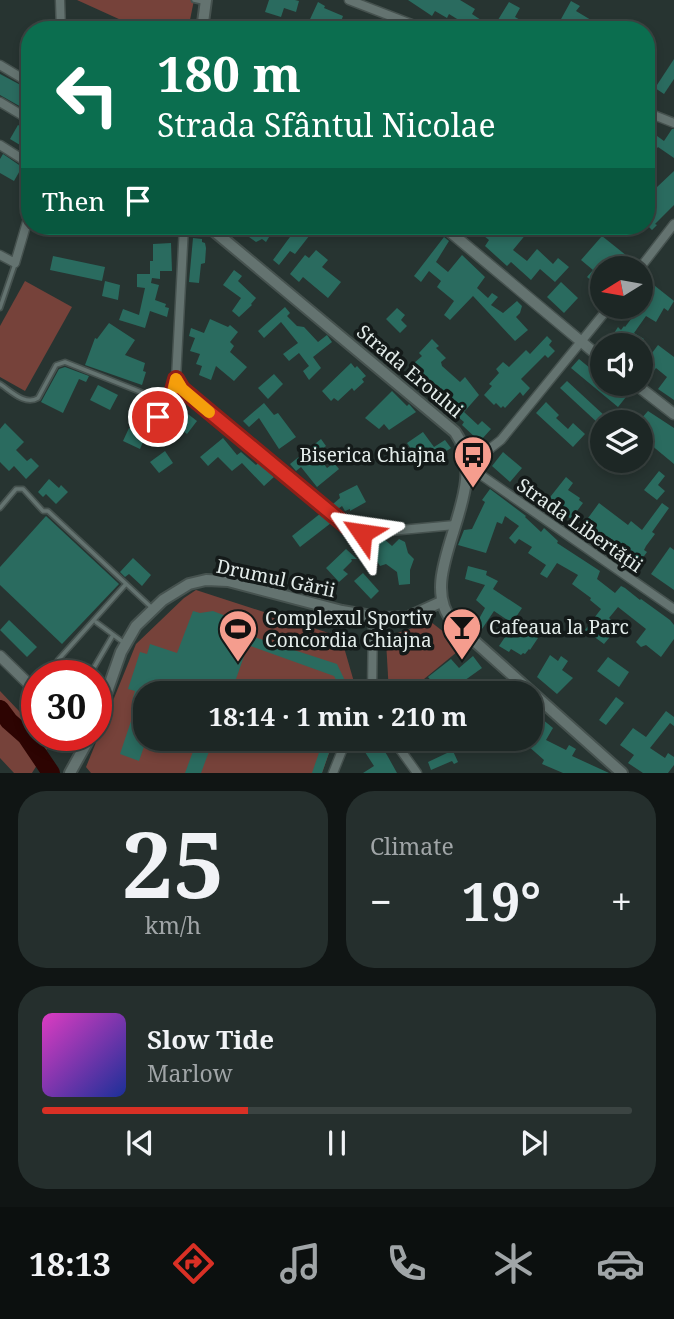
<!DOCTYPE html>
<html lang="en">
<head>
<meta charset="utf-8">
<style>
	body { margin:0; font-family:"Noto Serif",serif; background:#252f2d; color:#f1f3f6; height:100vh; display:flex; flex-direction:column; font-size:26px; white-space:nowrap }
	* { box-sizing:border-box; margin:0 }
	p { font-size:23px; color:#a0a5a7 }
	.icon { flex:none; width:38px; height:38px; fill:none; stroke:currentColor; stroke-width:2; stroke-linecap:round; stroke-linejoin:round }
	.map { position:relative; height:773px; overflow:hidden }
	.drawer { display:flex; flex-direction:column; gap:18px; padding:18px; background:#101514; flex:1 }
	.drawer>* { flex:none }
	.top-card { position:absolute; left:21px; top:21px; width:634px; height:214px; border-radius:28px; box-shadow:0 4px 10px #0003,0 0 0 2px #3b4442; background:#0b6e4f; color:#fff; overflow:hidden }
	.needle { width:46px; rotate:259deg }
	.controls { position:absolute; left:590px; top:256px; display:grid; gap:14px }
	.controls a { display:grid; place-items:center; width:63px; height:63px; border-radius:50%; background:#1d2725; box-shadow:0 4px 10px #0003,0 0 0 2px #3b4442; font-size:35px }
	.speed { position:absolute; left:21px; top:660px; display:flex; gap:14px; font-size:35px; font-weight:700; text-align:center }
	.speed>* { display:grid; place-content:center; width:91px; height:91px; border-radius:50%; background:#1d2725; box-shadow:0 4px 10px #0003,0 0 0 2px #3b4442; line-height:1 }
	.speed .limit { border:10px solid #d22; background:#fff; color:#111 }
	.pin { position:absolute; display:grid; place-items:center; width:60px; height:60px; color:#fff; margin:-30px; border:4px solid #fff; border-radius:50%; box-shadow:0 2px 7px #0007 }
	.me { position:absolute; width:77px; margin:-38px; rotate:302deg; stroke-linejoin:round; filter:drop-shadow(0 0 5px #0008) }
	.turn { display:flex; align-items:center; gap:24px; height:147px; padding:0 21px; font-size:32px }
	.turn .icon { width:91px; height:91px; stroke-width:2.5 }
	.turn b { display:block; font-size:49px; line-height:60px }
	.then { display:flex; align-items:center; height:66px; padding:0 21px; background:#0003; gap:14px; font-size:26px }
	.big { font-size:52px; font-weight:700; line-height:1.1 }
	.drawer .card { flex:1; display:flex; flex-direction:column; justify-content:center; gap:10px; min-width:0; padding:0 24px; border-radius:28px; background:#252f2d }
	.drawer .dial { align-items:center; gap:0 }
	.dial b { font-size:91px; line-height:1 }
	.song { display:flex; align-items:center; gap:21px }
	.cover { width:84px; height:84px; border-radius:10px; background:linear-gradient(135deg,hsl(310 70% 55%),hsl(230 70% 35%)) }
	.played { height:7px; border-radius:4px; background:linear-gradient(90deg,#d93025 35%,#3b4442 35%) }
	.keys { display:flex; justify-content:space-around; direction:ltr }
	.heat { display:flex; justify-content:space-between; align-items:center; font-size:38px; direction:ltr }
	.drawer .tiles { flex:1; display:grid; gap:18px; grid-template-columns:1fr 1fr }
	.card:last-child { grid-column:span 2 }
	.trip { position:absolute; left:133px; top:681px; width:410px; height:70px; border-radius:28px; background:#1d2725; box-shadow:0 4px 10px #0003,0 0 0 2px #3b4442; font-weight:700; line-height:70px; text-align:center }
	.tab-bar { display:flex; height:112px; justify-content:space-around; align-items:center; background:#0c100f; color:#a0a5a7 }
	.tab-bar .icon { width:49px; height:49px }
	.tab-bar .on { color:#d93025 }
	.tab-bar b { font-size:32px; color:#f1f3f6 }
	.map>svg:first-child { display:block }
	.green { fill:#76423a }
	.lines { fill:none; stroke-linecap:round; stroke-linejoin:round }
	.river { stroke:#2d0402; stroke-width:18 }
	.building { fill:#2a6b5f }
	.service-casing { stroke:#46524f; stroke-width:7 }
	.minor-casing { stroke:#46524f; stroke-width:11 }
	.tertiary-casing { stroke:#46524f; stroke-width:13 }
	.secondary-casing { stroke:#46524f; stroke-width:14 }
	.service { stroke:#647370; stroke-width:3.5 }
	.minor { stroke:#647370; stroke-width:8 }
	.tertiary { stroke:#647370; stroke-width:10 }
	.secondary { stroke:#647370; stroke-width:10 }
	.route-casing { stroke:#8d1f18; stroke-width:18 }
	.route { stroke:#d93025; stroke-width:12 }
	.slow { stroke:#f59e0b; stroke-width:12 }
	.labels { text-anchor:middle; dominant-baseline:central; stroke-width:7; stroke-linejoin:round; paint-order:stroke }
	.street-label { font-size:19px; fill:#e3ecea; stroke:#141a19 }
	.poi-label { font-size:19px; fill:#e3ecea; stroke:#141a19; text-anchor:start }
</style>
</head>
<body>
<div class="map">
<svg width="674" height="773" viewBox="0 0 674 773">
	<rect width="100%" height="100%" fill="#273431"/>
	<g class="green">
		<polygon points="77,0 194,0 188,30 143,30"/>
		<polygon points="25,281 72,307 25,391 0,377 0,326"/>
		<polygon points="196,590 341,637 354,682 351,693 145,693 145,738 334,739 322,773 91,773 86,767 136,644 184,598"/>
		<polygon points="431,622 463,647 407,693 389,693 386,641 391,635"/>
		<polygon points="0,691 37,730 37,735 41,735 50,744 32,773 14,773 0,758"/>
	</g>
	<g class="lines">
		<polyline class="river" points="0,709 9,721 26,736 51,773"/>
	</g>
	<g class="building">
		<polygon points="269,0 295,0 299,1 296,12 284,8 281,17 265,12"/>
		<polygon points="408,0 460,0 475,9 472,14 493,28 509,2 520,8 515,17 538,30 475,30 449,14 447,18 435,11 432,16"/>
		<polygon points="571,1 580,6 576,11 591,20 589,24 598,30 555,30"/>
		<polygon points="318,2 325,6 324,8 343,16 338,30 305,30"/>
		<polygon points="674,59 674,79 664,94 655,88"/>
		<polygon points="0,74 30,90 30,112 0,95"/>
		<polygon points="18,125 30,132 30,151 10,139"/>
		<polygon points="646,128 664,141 672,129 674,129 674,158 658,147 650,156 646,152"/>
		<polygon points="3,154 22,167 14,181 0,173 0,159"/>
		<polygon points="674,171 674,205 655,224 657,225 652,230 646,224 646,177 656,188"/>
		<polygon points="257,226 269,226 274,229 266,242 262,239 256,242 249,237"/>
		<polygon points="298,226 306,226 313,231 295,254 290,251 279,265 273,260"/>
		<polygon points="481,226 518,226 527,233 513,250 527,261 537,249 553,264 558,258 569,267 555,282 540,269 531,280 511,262 507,266 485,246 489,240 484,236 488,231"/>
		<polygon points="602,236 627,256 625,259 629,263 625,268 602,268 602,289 587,277 593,270 581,260"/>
		<polygon points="444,237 449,241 436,262 448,272 462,255 485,277 477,288 488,298 492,293 498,297 491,305 503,313 517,301 522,306 520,313 516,317 528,330 515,341 473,296 450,320 444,315 454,301 437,287 441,281 429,271 421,282 414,276"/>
		<polygon points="193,238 202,239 202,242 205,243 206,248 205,263 201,264 199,283 189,282"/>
		<polygon points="171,243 172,271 160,271 160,279 152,278 151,283 159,285 155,300 166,304 165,307 169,308 167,317 150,311 145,328 119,320 123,309 139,315 145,288 137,287 137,274 150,274 150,261 153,261 153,244"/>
		<polygon points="316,250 328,260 322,267 341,282 328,298 303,277 299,282 290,274 305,255 309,258"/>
		<polygon points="53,256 105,267 102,281 50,270"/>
		<polygon points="234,270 242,276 238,281 256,298 251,304 252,305 239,317 232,311 241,298 223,285"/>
		<polygon points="105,281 120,285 118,300 102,296"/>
		<polygon points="561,282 578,298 564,313 547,297"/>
		<polygon points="650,282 674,301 668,311 664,308 656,322 646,316 634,333 644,339 641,345 616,345 609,341 618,327 621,330 624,326 625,327 637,311 629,306 640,306 640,301"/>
		<polygon points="285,307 290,313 287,316 297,326 304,327 318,342 327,335 332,342 313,357 321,368 309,380 303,371 309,366 299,353 289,361 283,354 298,343 281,322 264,338 258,331"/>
		<polygon points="397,308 405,315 401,320 407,326 400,333 386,319"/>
		<polygon points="210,319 228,327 230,325 238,332 230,342 234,346 230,352 247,367 234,381 216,366 211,380 199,375 202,366 196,364 200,354 190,351 195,338 189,336 191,328 204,333"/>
		<polygon points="109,323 135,340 125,355 145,363 143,371 146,372 142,385 85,365 95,338 97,339"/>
		<polygon points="547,336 552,341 549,345 555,351 548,358 545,355 521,379 530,388 523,396 520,392 505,408 503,406 501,408 496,403 494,405 484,395 492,386 489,384 499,373 496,369 503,362 509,367 526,350 530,354"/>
		<polygon points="432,339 439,346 436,348 446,358 441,362 442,366 460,382 465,377 479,395 464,412 478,425 482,421 491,429 482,439 477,439 462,425 464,422 451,411 458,404 441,388 436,389 413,364 422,356 419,353"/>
		<polygon points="640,345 652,353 658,345 674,357 674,400 658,389 667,377 656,368 646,381 640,376"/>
		<polygon points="579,359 602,378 602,383 609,383 626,397 618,407 571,368"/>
		<polygon points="351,363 355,368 357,366 366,376 362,379 364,382 354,391 352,388 338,401 334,398 331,401 322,391"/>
		<polygon points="65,367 89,376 86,382 79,379 63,413 41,402 59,369"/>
		<polygon points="274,374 283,384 268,399 258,388"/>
		<polygon points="567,381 606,417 599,424 560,388"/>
		<polygon points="98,385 118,395 110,410 90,400"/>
		<polygon points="392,391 407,406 409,404 416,412 389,430 384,424 379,429 365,418"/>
		<polygon points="546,402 559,415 556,418 568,429 573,423 585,434 573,447 536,413"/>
		<polygon points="264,403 274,415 278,413 296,437 279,449 259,418 249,427 243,421"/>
		<polygon points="184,411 197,421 187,434 174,424"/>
		<polygon points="648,411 674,428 674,464 650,444 646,449 640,445 640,420"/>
		<polygon points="5,423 24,442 16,450 27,461 31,458 39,466 26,479 14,466 9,471 0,462 0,429"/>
		<polygon points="129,428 146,435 140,449 123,441"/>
		<polygon points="423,432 434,447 445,440 451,448 430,462 422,450 415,455 407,443"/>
		<polygon points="223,438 237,455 241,452 256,465 259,462 274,477 264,486 242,463 232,471 218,457 208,466 200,457"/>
		<polygon points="321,439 326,446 316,454 327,468 334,463 339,469 317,487 301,467 296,471 290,464"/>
		<polygon points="165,451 173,463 159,473 150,462"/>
		<polygon points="503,452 522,468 510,482 492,466"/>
		<polygon points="659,471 665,476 658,485 665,491 657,500 644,490"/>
		<polygon points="566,477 573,483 568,490 580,498 579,500 583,503 571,519 547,501"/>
		<polygon points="49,479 59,488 61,485 68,492 56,504 46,494 43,497 38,492"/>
		<polygon points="357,485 366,502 350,511 350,509 345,511 342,506 338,509 333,504 340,498 339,494"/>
		<polygon points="490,489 526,516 525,517 541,532 544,528 558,541 557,543 600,571 597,579 615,593 621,586 625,588 640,600 641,599 670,620 674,625 674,639 661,657 646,645 641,647 636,642 646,629 618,607 609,618 619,626 604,644 585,630 601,609 590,600 591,598 572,584 578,575 557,563 547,578 540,574 546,565 528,553 532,547 519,539 515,544 509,538 519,526 505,516 502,524 497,522 486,553 458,545 464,530 472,529 485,502 482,500"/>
		<polygon points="599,503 628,525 631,521 642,530 662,503 669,508 652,532 655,534 646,546 644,550 647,552 639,563 637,561 635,564 623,556 627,551 610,538 608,540 604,539 583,525"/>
		<polygon points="321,513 331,523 300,547 292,536"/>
		<polygon points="46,516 119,584 62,644 0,585 0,567"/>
		<polygon points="383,538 392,546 399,539 405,542 408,553 414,559 410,570 410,584 399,585 397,572 386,564 380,566 375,558 370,559 368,551 372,548 372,541"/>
		<polygon points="670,547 674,550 674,590 651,574"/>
		<polygon points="346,549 357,559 351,559 352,561 343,570 348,574 339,582 326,568"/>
		<polygon points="133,558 151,575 142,586 129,574 125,577 120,572"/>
		<polygon points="468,566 487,571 486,575 498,581 493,589 522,608 512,623 494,611 482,629 475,626 485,608 476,600 485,585 465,579"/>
		<polygon points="363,573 379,591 371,599 354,581"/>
		<polygon points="193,611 200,613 213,611 236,620 244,630 252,633 251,636 337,664 351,693 343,693 334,676 248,645 231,693 187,693 164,685 162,693 145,693 145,738 147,738 139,761 120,754 137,703 132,701 135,691 128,689 140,652 147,654 150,644 177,653"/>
		<polygon points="517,619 525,624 522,628 538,638 530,650 529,649 525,654 523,653 521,655 511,649 509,652 499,646"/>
		<polygon points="9,620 37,647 27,657 0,630"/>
		<polygon points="550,655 558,661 561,656 568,661 562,670 573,678 557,694 537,677"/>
		<polygon points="473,656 482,668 447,693 441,693 428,677 451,659 459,668"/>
		<polygon points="608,657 629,672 619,687 597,671"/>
		<polygon points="616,697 624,703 606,725 599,720"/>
		<polygon points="666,711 674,717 674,726 670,723 650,748 665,758 668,753 674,757 674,765 668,773 643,773 628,763 634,755 620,745 633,728 646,737"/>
		<polygon points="536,714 553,728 546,740 566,750 569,745 576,749 572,756 609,773 563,773 542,764 544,760 519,738 530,738 530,719"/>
		<polygon points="198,738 214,738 201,773 185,773"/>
		<polygon points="324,738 334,738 322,773 312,773"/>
		<polygon points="436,738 447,738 458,762 454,764 452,761 431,770 428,762 447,753"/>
		<polygon points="377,740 387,755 397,773 363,773 374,766 363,749"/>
	</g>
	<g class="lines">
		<g class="service-casing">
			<g id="service">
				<polyline points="194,0 203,2"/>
				<polyline points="0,308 15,264"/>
				<path d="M0 384C11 391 25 406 38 398L56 365 65 362 166 402"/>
				<polyline points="0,508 16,489 23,489 43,511 48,511 151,607"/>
				<polyline points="96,622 123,642"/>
				<polyline points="58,660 126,584"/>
				<polyline points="89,676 113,635"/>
				<polyline points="96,683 107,687"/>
			</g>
		</g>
		<g class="minor-casing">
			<g id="minor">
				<polyline points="60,0 61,30"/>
				<polyline points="349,0 427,30"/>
				<polyline points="0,65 30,83"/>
				<polyline points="0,102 30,120"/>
				<polyline points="646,112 674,123"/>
				<polyline points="0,145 30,164"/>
				<polyline points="0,255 15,263 30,212"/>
				<polyline points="640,268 674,224"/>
				<polyline points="610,306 501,440 468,466 674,609"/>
				<polyline points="176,379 182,389 352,531 368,533 455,525"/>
				<polyline points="158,417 172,394 176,379 184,226"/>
				<polyline points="372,693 373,617"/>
				<polyline points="392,738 417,773"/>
				<polyline points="333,773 347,738"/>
			</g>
		</g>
		<g class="tertiary-casing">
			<g id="tertiary">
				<polyline points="203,22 212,30"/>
				<polyline points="443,226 602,359"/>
				<polyline points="634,383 674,414"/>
				<polyline points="0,656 37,692"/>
			</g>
		</g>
		<g class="secondary-casing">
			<g id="secondary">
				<polyline points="202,30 206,0"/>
				<path d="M208 226 455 432C496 490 411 574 453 622L622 773"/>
				<polyline points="96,723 121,652 136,626 163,600 189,584 206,580 228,581 342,611 383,618 408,617 441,602"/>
				<polyline points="70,773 91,735"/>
			</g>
		</g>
		<use href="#service" class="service"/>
		<use href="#minor" class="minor"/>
		<use href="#tertiary" class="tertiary"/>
		<use href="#secondary" class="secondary"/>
	</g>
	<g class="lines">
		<g class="route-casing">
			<polyline id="route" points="158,417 172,394 176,379 182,389 349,528 362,533"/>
		</g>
		<use href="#route" class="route"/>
		<polyline class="slow" points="174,388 176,379 182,389 209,412"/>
	</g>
	<defs>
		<g id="bus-pin" transform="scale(2.0125)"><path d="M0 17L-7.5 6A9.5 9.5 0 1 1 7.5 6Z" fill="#f59d8e" stroke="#141a19"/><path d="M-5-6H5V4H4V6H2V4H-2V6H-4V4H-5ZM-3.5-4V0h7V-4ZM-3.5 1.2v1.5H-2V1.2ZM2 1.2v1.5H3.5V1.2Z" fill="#111"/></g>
		<g id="bar-pin" transform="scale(2.0125)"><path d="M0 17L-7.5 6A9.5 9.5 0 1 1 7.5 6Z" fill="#f59d8e" stroke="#141a19"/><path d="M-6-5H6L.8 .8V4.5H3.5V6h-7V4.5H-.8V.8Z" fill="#111"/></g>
		<g id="stadium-pin" transform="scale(2.0125)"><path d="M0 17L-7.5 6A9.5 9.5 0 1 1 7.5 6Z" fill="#f59d8e" stroke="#141a19"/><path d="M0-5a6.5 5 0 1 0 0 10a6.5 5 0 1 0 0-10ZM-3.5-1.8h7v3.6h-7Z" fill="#111"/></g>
	</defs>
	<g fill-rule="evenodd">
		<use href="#bus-pin" x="473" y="455"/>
		<use href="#bar-pin" x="462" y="627"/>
		<use href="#stadium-pin" x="238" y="629"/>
	</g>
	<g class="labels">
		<g class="street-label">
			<text transform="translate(410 371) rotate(40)">Strada Eroului</text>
			<text transform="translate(580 525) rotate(35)">Strada Libertății</text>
			<text transform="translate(276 578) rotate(12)">Drumul Gării</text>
		</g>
		<g class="poi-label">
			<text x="446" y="455" text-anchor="end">Biserica Chiajna</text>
			<text x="265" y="618">Complexul Sportiv<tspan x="265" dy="22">Concordia Chiajna</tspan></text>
			<text x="489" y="627">Cafeaua la Parc</text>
		</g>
	</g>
</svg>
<div class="controls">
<a><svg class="needle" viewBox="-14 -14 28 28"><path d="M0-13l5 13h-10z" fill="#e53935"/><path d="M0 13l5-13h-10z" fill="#a0a5a7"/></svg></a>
<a><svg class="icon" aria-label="sound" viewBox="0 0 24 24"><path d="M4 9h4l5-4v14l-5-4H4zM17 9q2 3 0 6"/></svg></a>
<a><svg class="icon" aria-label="layers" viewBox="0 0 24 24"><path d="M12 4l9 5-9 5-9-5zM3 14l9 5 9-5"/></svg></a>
</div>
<div class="speed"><div class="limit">30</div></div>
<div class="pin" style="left:158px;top:417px;background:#d93025"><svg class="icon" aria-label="arrive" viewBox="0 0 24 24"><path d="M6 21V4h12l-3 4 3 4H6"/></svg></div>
<svg class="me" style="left:362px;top:533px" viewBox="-20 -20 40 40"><path d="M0-17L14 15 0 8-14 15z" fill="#d93025" stroke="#fff" stroke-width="4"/></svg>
<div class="trip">18:14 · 1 min · 210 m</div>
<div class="top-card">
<div class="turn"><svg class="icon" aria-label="left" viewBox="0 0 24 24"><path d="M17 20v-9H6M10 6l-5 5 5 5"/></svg><div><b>180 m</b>Strada Sfântul Nicolae</div></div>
<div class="then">Then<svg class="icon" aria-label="arrive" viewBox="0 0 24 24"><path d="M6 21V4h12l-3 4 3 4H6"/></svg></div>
</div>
</div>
<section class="drawer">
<div class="tiles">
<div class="card dial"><b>25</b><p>km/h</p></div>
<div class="card"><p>Climate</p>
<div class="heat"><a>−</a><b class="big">19°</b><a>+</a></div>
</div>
<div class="card">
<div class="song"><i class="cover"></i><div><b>Slow Tide</b><p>Marlow</p></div></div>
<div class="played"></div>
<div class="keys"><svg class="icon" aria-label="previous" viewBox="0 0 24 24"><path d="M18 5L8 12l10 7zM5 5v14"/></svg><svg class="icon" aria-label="pause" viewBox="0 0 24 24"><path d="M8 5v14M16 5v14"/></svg><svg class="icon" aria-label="next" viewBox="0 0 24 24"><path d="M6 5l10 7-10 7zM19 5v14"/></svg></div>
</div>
</div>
</section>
<nav class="tab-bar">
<b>18:13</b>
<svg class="icon on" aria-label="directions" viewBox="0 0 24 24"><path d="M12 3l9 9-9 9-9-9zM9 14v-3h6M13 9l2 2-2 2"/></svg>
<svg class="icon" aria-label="music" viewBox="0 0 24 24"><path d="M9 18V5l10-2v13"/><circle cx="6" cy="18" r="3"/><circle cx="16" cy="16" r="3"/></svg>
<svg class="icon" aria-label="phone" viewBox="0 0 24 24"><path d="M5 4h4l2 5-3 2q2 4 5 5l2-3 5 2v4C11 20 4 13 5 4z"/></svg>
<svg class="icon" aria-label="climate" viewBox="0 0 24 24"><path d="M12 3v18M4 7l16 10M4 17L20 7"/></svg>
<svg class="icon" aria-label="car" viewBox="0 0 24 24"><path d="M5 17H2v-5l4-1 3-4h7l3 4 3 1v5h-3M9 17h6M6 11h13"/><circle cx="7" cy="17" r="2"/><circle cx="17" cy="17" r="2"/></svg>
</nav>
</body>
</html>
